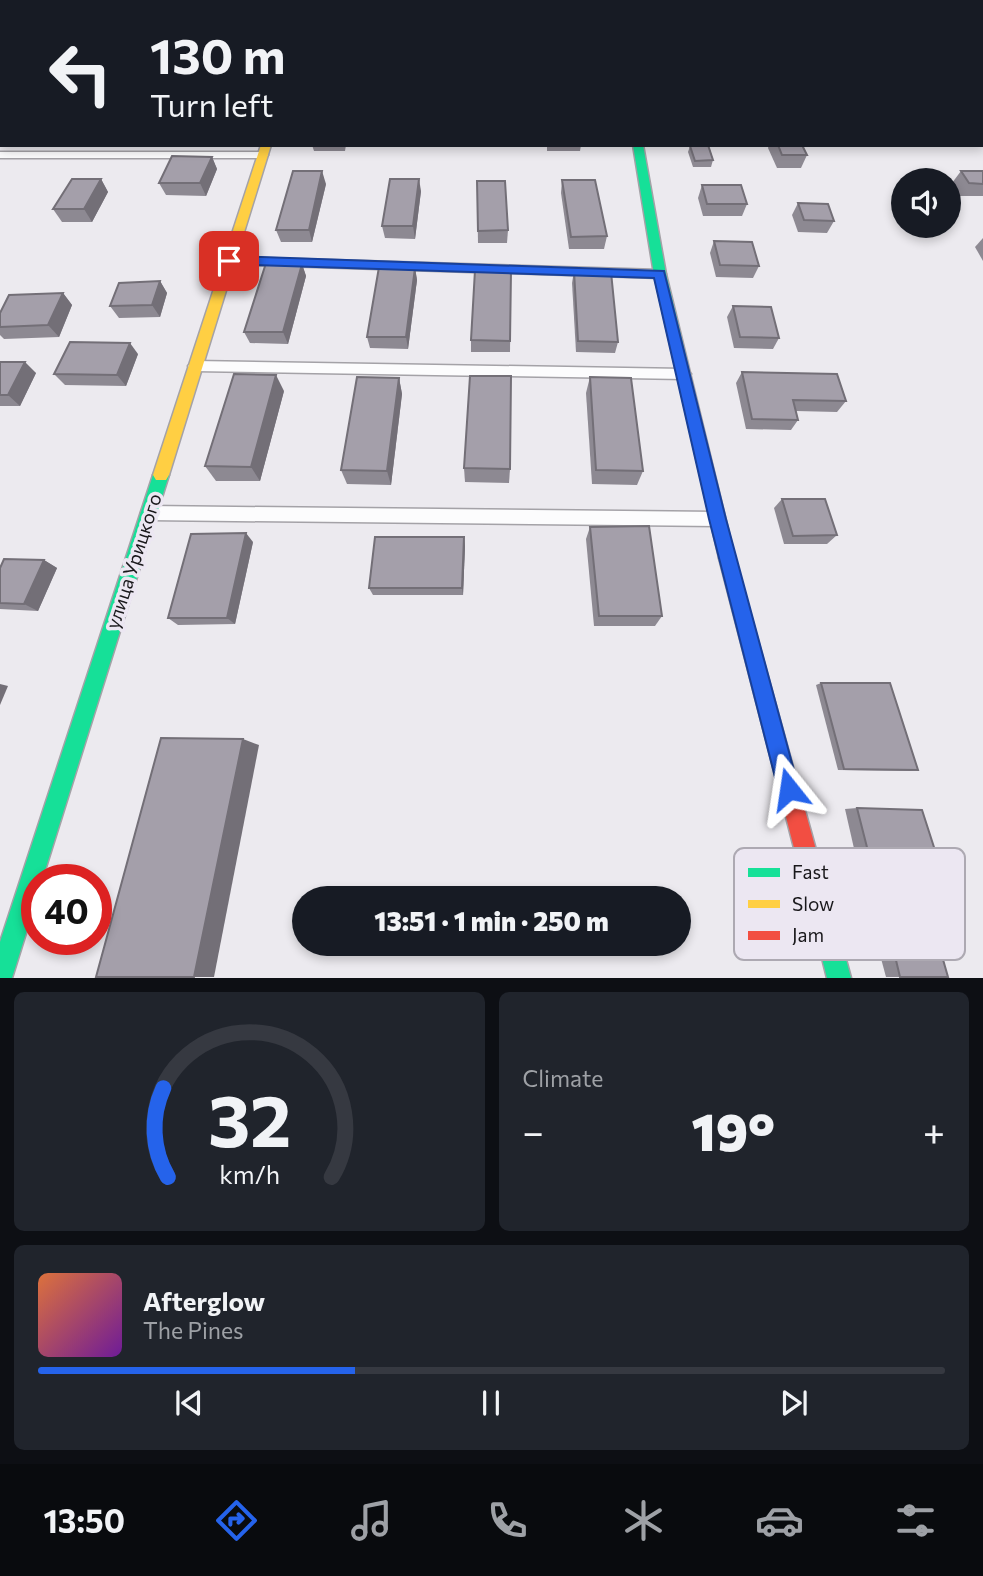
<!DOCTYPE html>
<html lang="en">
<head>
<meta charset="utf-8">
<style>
	body { margin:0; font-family:Commissioner,sans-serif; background:#20242c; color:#f1f3f6; height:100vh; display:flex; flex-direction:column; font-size:26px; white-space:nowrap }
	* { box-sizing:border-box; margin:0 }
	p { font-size:23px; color:#9ea1a6 }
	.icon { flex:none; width:38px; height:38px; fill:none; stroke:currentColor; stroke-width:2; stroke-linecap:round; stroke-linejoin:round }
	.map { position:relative; height:978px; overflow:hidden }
	.details { display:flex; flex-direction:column; gap:14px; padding:14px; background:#0d0f14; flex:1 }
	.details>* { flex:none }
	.top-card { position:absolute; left:0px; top:0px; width:984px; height:147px; box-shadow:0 4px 10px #0003; background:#171b24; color:#f1f3f6; overflow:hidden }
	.buttons { position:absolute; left:891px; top:168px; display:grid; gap:14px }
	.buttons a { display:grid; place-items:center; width:70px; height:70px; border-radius:50%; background:#171b24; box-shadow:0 4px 10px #0003; font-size:35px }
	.speed { position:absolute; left:21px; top:864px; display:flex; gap:14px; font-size:35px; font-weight:700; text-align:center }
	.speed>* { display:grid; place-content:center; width:91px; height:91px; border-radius:50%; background:#171b24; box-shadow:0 4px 10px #0003; line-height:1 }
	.speed .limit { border:10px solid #d22; background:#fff; color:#111 }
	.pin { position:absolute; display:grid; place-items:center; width:60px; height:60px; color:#fff; margin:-30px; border-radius:14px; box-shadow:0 4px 10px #0006 }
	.me { position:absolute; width:77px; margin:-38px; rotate:345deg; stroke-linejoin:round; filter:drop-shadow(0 0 5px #0008) }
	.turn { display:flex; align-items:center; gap:24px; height:147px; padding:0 35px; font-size:32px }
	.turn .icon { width:91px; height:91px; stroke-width:2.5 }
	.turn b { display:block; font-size:49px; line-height:60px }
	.big { font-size:52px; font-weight:800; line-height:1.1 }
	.details .widget { flex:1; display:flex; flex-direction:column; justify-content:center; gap:10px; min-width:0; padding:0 24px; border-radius:10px; background:#20242c }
	.details .dial { align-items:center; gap:0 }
	.dial svg { height:182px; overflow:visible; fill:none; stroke:#363941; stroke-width:7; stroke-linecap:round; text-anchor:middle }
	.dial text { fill:#f1f3f6; stroke:none }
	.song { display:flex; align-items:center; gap:21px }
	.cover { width:84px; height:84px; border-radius:10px; background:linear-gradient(135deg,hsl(20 70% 55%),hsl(280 70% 35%)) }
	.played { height:7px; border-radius:4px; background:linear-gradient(90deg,#2563eb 35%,#363941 35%) }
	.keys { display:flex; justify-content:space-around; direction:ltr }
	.heat { display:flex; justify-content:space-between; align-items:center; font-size:38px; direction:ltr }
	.details .tiles { flex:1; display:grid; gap:14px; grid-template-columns:1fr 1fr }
	.widget:last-child { grid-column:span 2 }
	.trip { position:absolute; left:292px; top:886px; width:399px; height:70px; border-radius:35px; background:#171b24; box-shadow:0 4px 10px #0003; font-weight:800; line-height:70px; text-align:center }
	.tab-bar { display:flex; height:112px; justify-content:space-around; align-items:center; background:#090b0e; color:#9ea1a6 }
	.tab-bar .icon { width:49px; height:49px }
	.tab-bar .current { color:#2563eb }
	.tab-bar b { font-size:32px; color:#f1f3f6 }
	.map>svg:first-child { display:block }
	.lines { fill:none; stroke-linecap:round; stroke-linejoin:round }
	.lane-casing { stroke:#a4a2a7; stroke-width:3 }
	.street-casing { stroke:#a4a2a7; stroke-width:3 }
	.fast-casing { stroke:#a4a2a7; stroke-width:3 }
	.slow-casing { stroke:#a4a2a7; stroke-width:3 }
	.jam-casing { stroke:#a4a2a7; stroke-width:3 }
	.lane { fill:#fcfcfd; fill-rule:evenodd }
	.street { fill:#fcfcfd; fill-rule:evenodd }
	.fast { fill:#16e098; fill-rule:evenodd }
	.slow { fill:#ffcf43; fill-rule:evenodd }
	.jam { fill:#f24e42; fill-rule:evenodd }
	.wall { fill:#8d8992 }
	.shaded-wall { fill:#736f77 }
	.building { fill:#a49faa; stroke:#736f77; stroke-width:2 }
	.route { fill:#2563eb; stroke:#184099; stroke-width:2 }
	.labels { text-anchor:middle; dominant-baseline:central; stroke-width:7; stroke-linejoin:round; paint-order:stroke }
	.street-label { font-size:19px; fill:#19181b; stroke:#ece7f2 }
	.key { fill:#ece7f2; stroke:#ada9b2; stroke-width:2 }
	.key-label { font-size:19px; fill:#19181b }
</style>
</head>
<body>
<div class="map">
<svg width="983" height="978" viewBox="0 0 983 978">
	<rect width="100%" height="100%" fill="#eceaef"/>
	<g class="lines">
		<g class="lane-casing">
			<g id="lane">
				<polygon points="0,152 263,152 268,155 263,158 0,158"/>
				<polygon points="229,257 660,270 666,274 660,278 225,264 225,258"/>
				<polygon points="195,361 684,369 691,374 684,379 195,371 188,366"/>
				<polygon points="149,506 717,512 723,514 725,519 723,524 717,526 149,520 143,518 141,513 143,508"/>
			</g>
		</g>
		<g class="street-casing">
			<g id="street">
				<polygon points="29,0 45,0 28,2"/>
				<polygon points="309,0 325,0 308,2"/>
				<rect x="605" y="0" width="16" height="2"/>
				<polygon points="888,0 905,0 906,2 889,2"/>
				<rect x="982" y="24" width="1" height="10"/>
				<polygon points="0,37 2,37 0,49"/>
				<rect x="982" y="112" width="1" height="14"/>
			</g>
		</g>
		<g class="fast-casing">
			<g id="fast">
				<polygon points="633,145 643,145 666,274 735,558 733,563 727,566 721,563 719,558 654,274"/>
				<polygon points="161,468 166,470 169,475 42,880 37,880 37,898 12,978 0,978 0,942 153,475 156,470"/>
				<polygon points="812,864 820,867 823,875 851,978 827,978 801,875 804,867"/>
			</g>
		</g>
		<g class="slow-casing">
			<polygon id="slow" points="261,145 271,145 169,475 166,480 156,480 153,475"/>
		</g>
		<g class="jam-casing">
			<polygon id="jam" points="727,550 733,553 735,558 823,875 820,883 812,886 804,883 801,875 719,558 721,553"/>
		</g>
		<use href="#lane" class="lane"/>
		<use href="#street" class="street"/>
		<use href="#fast" class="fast"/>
		<use href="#slow" class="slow"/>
		<use href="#jam" class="jam"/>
	</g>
	<g class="wall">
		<polygon points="74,0 107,0 106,2 75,2"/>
		<polygon points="136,0 173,0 172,2 137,2"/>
		<polygon points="252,0 285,0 284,2 253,2"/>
		<rect x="350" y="0" width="42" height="2"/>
		<polygon points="555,0 582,0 582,2 556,2"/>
		<polygon points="750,0 792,0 791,2 751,2"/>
		<polygon points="935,0 974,0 973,2 936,2"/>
		<rect x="982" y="31" width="1" height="20"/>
		<polygon points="0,85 2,85 2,121 0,119"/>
		<polygon points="312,145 346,145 345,151 314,151"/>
		<polygon points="547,145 581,145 580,151 547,151"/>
		<polygon points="769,145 802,145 807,155 801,168 777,168 768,148"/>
		<polygon points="690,146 713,160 711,167 693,167 688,152"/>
		<polygon points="212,157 217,169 206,196 166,195 159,183"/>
		<polygon points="961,171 983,171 983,196 959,196 952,183"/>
		<polygon points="101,179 108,192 92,222 62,222 53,209"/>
		<polygon points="562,180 607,236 604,249 569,249 561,193"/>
		<polygon points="477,181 508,230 507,243 478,243"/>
		<polygon points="326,184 312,242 281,242 276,230"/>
		<polygon points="702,185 747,204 742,216 703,216 698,198"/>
		<polygon points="421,191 415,239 385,238 382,226"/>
		<polygon points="798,203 834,221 827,233 798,232 792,215"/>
		<polygon points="983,238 983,261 975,247"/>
		<polygon points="714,241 759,266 753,278 716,277 710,253"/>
		<polygon points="302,264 306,276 288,344 250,343 244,332"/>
		<polygon points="415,268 417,280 408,349 370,348 367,337"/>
		<polygon points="511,271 510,352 471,352 471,340"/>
		<polygon points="574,271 618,342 615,353 576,352 572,283"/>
		<polygon points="160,281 167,293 160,317 119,318 110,306"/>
		<polygon points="63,293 72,305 59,337 4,339 0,335 0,313"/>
		<polygon points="733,306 779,338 773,349 734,348 727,317"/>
		<polygon points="138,354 126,386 65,385 54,374"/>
		<polygon points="0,362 36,373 20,406 0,406"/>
		<polygon points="742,372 846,401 837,412 796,411 798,420 791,430 746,429 736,383"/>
		<polygon points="590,377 643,471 637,485 592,484 586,393"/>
		<polygon points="399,378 402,394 391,485 347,484 341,470"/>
		<polygon points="284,391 260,481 216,481 205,466"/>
		<polygon points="464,468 510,469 509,483 465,482"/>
		<polygon points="782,499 837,535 827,544 784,544 774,508"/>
		<polygon points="590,527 662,616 655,626 594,626 586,539"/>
		<polygon points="464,537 465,546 463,595 373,595 369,588"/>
		<polygon points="253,542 235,624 178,625 168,618"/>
		<polygon points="44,560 57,568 38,611 0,609 0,568"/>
		<polygon points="821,683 918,770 911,771 838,770 816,685"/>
		<polygon points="857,808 872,867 858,866 845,809"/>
		<polygon points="879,951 924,951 942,956 948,977 886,977"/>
	</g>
	<g class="shaded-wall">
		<polygon points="212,157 217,169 206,196 200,183"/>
		<polygon points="322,171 326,184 312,242 309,230"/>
		<polygon points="101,179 108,192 92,222 84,209"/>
		<polygon points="419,179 421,191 415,239 413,226"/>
		<polygon points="302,264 306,276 288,344 283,332"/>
		<polygon points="415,268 417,280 408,349 406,337"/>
		<polygon points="160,281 167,293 160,317 152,305"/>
		<polygon points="63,293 72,305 59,337 48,325"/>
		<polygon points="130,343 138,354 126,386 117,375"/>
		<polygon points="25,362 36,373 20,406 8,395"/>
		<polygon points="276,375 284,391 260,481 251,467"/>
		<polygon points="399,378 402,394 391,485 387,471"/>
		<polygon points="246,533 253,542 235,624 227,618"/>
		<polygon points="464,537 465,546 463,595 462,588"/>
		<polygon points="44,560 57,568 38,611 24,604"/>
		<polygon points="0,684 8,686 0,705"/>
		<polygon points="243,739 259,745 214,977 194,977"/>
	</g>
	<g class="building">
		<polygon points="650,0 677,0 678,2 651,2"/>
		<polygon points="855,0 872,0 874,2 856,2"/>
		<rect x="0" y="85" width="2" height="25"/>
		<polygon points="708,145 713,160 695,161 690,146"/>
		<polygon points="778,145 802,145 807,155 782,155"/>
		<polygon points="172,156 212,157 200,183 159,183"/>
		<polygon points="293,171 322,171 309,230 276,230"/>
		<polygon points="961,171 983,171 983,184 969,183"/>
		<polygon points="72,179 101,179 84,209 53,209"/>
		<polygon points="390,179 419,179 413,226 382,226"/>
		<polygon points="562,180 595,180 607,236 571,237"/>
		<polygon points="477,181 505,181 508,230 478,231"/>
		<polygon points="702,185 741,185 747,204 707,204"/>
		<polygon points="798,203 828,204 834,221 804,220"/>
		<polygon points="714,241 752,242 759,266 720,265"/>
		<polygon points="266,263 302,264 283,332 244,332"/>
		<polygon points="379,267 415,268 406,337 367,337"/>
		<polygon points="475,270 511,271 510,341 471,340"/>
		<polygon points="574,271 611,272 618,342 578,341"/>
		<polygon points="160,281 152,305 110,306 119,283"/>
		<polygon points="63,293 48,325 0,327 0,313 9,295"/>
		<polygon points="733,306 771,307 779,338 740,337"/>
		<polygon points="70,342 130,343 117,375 54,374"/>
		<polygon points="0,362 25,362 8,395 0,395"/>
		<polygon points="742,372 837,374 846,401 793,400 798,420 752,419"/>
		<polygon points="234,374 276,375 251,467 205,466"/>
		<polygon points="470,376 511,376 510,469 464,468"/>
		<polygon points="357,377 399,378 387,471 341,470"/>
		<polygon points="590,377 631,378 643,471 596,470"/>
		<polygon points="782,499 825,499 837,535 793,536"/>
		<polygon points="649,526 662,616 599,616 590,527"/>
		<polygon points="246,533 227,618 168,618 191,534"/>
		<polygon points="375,537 464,537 462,588 369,588"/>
		<polygon points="4,559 44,560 24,604 0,603 0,568"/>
		<polygon points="821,683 890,683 918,770 844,769"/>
		<polygon points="161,738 243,739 194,977 96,977"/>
		<polygon points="857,808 922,810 941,869 872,867"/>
		<polygon points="895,956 942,956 948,977 900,977"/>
	</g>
	<polygon class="route" points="229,256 664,271 726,519 799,789 796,796 789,799 781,796 778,789 709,519 654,278 225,264 223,261"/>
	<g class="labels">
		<g class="street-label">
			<text transform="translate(133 561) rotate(-72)">улица Урицкого</text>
		</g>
	</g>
	<rect x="734" y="848" width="231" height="112" rx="10" class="key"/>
	<rect x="748" y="868" width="32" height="9" fill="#16e098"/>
	<rect x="748" y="900" width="32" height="8" fill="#ffcf43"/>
	<rect x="748" y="931" width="32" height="9" fill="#f24e42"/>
	<g class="key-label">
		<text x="792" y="879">Fast</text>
		<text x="792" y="911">Slow</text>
		<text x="792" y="942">Jam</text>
	</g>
</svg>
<div class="buttons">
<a><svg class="icon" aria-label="sound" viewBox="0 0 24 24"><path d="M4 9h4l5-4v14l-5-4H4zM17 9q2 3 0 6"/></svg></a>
</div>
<div class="speed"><div class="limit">40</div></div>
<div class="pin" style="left:229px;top:261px;background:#d93025"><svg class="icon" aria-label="arrive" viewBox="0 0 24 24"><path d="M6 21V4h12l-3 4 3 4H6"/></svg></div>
<svg class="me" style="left:789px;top:789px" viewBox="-20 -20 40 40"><path d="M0-17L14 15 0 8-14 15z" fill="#2563eb" stroke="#fff" stroke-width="4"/></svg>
<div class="trip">13:51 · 1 min · 250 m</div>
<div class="top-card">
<div class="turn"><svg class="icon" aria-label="left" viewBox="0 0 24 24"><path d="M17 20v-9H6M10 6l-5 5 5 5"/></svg><div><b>130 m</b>Turn left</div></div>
</div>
</div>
<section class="details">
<div class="tiles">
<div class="widget dial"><svg viewBox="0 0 100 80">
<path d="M14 69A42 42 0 1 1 86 69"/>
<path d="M14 69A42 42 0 0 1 12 30" stroke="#2563eb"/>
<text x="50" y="56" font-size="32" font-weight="700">32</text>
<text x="50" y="72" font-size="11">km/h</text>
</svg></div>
<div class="widget"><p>Climate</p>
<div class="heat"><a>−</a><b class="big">19°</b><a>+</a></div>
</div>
<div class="widget">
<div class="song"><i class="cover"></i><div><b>Afterglow</b><p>The Pines</p></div></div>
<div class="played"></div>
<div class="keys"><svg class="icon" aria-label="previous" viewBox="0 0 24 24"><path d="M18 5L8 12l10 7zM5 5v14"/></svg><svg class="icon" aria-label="pause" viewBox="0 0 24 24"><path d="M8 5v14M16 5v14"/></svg><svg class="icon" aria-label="next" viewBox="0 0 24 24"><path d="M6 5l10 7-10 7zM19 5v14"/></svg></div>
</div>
</div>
</section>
<nav class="tab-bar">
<b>13:50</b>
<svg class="icon current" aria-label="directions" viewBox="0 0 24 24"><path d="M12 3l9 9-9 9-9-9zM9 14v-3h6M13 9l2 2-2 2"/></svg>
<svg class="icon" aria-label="music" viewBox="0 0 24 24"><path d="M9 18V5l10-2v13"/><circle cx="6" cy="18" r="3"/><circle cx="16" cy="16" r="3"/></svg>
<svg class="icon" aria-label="phone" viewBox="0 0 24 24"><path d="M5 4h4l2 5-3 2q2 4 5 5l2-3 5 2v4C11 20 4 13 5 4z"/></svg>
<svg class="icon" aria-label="climate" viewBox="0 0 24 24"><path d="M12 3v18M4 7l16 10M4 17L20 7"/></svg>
<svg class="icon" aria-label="car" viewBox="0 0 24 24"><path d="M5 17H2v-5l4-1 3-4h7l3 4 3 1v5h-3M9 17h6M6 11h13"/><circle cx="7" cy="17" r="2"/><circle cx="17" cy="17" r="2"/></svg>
<svg class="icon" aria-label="filters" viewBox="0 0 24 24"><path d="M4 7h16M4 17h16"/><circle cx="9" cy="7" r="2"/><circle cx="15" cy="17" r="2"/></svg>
</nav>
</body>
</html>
